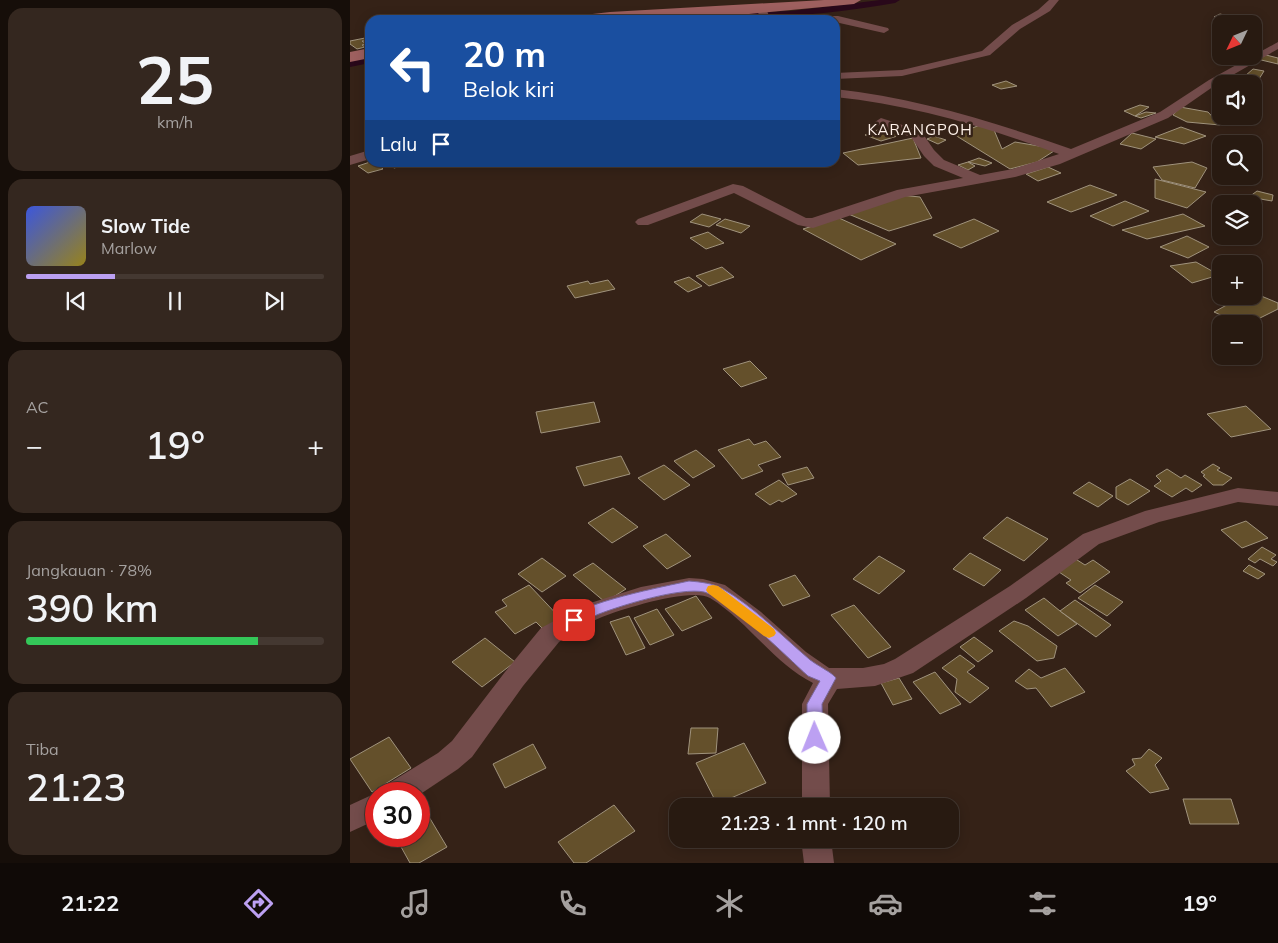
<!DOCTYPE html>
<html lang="id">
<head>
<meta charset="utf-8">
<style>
	body { margin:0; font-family:Mulish,sans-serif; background:#34271f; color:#f1f3f6; height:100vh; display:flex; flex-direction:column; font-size:19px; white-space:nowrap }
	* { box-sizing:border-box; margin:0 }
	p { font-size:16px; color:#a5a19f }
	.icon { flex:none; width:28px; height:28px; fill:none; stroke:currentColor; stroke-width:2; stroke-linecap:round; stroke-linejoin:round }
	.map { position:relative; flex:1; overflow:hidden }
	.sheet { display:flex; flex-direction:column; gap:8px; padding:8px; background:#160e09; width:350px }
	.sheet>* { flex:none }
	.hud { position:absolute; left:15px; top:15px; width:475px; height:152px; border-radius:15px; box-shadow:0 2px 12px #0003,0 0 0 1px #443831; background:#1a4fa0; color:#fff; overflow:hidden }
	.needle { width:32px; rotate:227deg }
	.controls { position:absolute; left:862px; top:15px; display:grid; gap:10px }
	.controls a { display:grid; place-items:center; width:50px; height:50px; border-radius:10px; background:#281a11; box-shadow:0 2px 12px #0003,0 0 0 1px #443831; font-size:25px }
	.speed { position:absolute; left:15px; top:782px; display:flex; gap:10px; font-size:25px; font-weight:700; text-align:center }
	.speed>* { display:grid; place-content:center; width:65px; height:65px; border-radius:50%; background:#281a11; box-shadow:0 2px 12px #0003,0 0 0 1px #443831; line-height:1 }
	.speed .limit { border:8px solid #d22; background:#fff; color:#111 }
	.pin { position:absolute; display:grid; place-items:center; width:42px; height:42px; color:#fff; margin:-21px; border-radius:10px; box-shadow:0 2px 8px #0006 }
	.me { position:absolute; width:55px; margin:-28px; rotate:359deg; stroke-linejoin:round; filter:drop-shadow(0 0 4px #0008) }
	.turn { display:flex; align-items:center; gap:18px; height:105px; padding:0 15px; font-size:22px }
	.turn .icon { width:65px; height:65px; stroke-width:2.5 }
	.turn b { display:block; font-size:35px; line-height:42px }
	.then { display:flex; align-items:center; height:48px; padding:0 15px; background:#0003; gap:10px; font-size:19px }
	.big { font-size:38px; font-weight:600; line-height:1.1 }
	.sheet .widget { flex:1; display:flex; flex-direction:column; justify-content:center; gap:8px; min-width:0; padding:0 18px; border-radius:15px; background:#34271f }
	.sheet .dial { align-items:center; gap:0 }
	.dial b { font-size:65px; line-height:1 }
	.song { display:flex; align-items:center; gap:15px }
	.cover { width:60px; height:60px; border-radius:8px; background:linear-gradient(135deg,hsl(230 70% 55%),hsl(50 70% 35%)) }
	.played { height:5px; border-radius:2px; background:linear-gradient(90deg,#bca0f2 30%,#443831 30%) }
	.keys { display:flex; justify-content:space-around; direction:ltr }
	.heat { display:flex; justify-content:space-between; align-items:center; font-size:28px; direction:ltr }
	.charge { height:8px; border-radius:4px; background:linear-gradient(90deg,#34c759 78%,#443831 0) }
	.trip { position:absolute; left:319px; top:798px; width:290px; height:50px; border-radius:15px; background:#281a11; box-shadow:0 2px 12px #0003,0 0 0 1px #443831; font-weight:600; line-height:50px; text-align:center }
	.menu { display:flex; height:80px; justify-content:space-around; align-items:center; background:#100a07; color:#a5a19f }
	.menu .icon { width:35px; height:35px }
	.menu .selected { color:#bca0f2 }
	.menu b { font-size:22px; color:#f1f3f6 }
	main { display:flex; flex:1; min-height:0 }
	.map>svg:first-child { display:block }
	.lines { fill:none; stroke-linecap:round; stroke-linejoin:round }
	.canal { fill:#29081a; fill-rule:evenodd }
	.building { fill:#64502b; stroke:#a0937d }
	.street { fill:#734c4b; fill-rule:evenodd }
	.secondary { fill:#9e605f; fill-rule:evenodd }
	.route { fill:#bca0f2; stroke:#7a689d }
	.slow { fill:#f59e0b }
	.labels { text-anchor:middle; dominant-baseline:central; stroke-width:5; stroke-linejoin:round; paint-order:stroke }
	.far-quarter-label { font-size:15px; letter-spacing:1px; fill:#fef1e9; stroke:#352217 }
</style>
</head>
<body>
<main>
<section class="sheet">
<div class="widget dial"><b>25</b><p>km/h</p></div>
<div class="widget">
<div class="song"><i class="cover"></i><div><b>Slow Tide</b><p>Marlow</p></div></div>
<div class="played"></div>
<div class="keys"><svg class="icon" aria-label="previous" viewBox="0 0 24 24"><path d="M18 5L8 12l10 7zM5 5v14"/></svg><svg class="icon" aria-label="pause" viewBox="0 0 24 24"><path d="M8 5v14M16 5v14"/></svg><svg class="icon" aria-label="next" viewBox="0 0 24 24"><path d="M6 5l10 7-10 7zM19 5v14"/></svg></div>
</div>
<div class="widget"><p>AC</p>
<div class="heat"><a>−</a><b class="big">19°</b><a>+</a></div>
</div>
<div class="widget"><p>Jangkauan · 78%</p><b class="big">390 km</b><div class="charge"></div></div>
<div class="widget"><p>Tiba</p><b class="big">21:23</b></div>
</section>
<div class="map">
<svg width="928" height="863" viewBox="0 0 928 863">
	<rect width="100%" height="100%" fill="#352217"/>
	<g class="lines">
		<g class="canal">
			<path d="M530 0H550L545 3C451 20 357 20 261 20L266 17 441 11Z"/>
			<polygon points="20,57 20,63 0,67 0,61"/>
		</g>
	</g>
	<g class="building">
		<polygon points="870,14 890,19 884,22 864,17"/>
		<polygon points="20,37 20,43 16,41 12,41 16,44 12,45 15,47 7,49 0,44 0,41"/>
		<polygon points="916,55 928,58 928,64 907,59"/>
		<polygon points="903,69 914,71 909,79 895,76"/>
		<polygon points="656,81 667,86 651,89 642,85"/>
		<polygon points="790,105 799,107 785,116 774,111"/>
		<polygon points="830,107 858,112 870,125 837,122 823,115"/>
		<polygon points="796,112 806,113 791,118 785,116"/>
		<polygon points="630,125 644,130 652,149 665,142 707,149 687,162 660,169 605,135"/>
		<polygon points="535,127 554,134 531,141 515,135"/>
		<polygon points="831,127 856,136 834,144 805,137"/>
		<polygon points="782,133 806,139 791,149 770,144"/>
		<polygon points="584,136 596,140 588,144 577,139"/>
		<polygon points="563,138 571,158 508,165 493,153"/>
		<polygon points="629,158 642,163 635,166 618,162"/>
		<polygon points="20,162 25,162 33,169 18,173 8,166"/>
		<polygon points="37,162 51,162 55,165 44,168"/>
		<polygon points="618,162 625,166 618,170 608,165"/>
		<polygon points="842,162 857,168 845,188 812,180 803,167"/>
		<polygon points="698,167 711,173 688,181 676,174"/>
		<polygon points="805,179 856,192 837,208 805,198"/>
		<polygon points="740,185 767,195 721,212 697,202"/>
		<polygon points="907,191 923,195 922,201 899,197"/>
		<polygon points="550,195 570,197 582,218 539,231 496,213"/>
		<polygon points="775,201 799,211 763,226 740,216"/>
		<polygon points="352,214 371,219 359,227 340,222"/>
		<polygon points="833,214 855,226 797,239 772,230"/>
		<polygon points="489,218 546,244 511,260 453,229"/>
		<polygon points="375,219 400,226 391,233 366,225"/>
		<polygon points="624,219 649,231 611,248 583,235"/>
		<polygon points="358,232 374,243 356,249 340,238"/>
		<polygon points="837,236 859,247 838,258 810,247"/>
		<polygon points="846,262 869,275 842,283 820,266"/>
		<polygon points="372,267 384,277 359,286 346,276"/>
		<polygon points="339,277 352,286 338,292 324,282"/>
		<polygon points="258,280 265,289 225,298 217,286 238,281 240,284"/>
		<polygon points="904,293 928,303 928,309 898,324 891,324 864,312 893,296 904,296"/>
		<polygon points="400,361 417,378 391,387 373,369"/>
		<polygon points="244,402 250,422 191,433 186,412"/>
		<polygon points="896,406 921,429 881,437 857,414"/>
		<polygon points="399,439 404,445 416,441 431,457 408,465 413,471 392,479 368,450"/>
		<polygon points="346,450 365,466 343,478 324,461"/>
		<polygon points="271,456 280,474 234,486 226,467"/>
		<polygon points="863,464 870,468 867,470 882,478 873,485 863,485 853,476 855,475 851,472"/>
		<polygon points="314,465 340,485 314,500 288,478"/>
		<polygon points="457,467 464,478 438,485 432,474"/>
		<polygon points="817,469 831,478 835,475 852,485 842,492 836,488 822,497 804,486 811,481 806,476"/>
		<polygon points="780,479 800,491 778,505 766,498 766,487"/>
		<polygon points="429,480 447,494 432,502 429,500 420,505 405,494"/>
		<polygon points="739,482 763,496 748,507 723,493"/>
		<polygon points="263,508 288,527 262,543 238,523"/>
		<polygon points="657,517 698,539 674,561 633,538"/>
		<polygon points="896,521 918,538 892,548 871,530"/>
		<polygon points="316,534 341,556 317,569 293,546"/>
		<polygon points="912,547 926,555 921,559 927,562 923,566 910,559 905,563 898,559"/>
		<polygon points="620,553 651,570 634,586 603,569"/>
		<polygon points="529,556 555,571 529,594 503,579"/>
		<polygon points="192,558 216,576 192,592 168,574"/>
		<polygon points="724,558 735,565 743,560 760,572 730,593 716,583 721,580 706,570"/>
		<polygon points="243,563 276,589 255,602 223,575"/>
		<polygon points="899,565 915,574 908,579 893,571"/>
		<polygon points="445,575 460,596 433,606 419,585"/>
		<polygon points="179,585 213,621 195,631 186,622 165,634 145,612 157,606 152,600"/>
		<polygon points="745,585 773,602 757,616 728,598"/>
		<polygon points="346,596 362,618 332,631 315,609"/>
		<polygon points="694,598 710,611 727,624 708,636 675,610"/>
		<polygon points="725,600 761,625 746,637 710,611"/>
		<polygon points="504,605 541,647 518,658 481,615"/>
		<polygon points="307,609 324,635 300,645 284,618"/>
		<polygon points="279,616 295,648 276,655 260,622"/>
		<polygon points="664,621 678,626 707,646 704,658 687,661 649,631"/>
		<polygon points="624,637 643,651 628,662 610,647"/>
		<polygon points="135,638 165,662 132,687 102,662"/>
		<polygon points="610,655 625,666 617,672 639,688 620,703 605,692 607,679 592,668"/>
		<polygon points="715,668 735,692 701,707 686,688 677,689 665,681 679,669 691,678"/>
		<polygon points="585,672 611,704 590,714 563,682"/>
		<polygon points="549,678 562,699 543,705 531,683"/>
		<polygon points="341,728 368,728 366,753 338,754"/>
		<polygon points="39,737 61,768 22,792 0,759"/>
		<polygon points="394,743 416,783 367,804 346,763"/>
		<polygon points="183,744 196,768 155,788 143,764"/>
		<polygon points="799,749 812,758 805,765 819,789 800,793 776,771 785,765 782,759 791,758"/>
		<polygon points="833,799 881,799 889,824 840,824"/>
		<polygon points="69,800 97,847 69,863 60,863 45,836 69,836"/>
		<polygon points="264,805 285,831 236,863 224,863 208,842"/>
	</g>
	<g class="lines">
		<g class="street">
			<polygon points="699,0 709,0 700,11 670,29 640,55 552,76 485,79 485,73 552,70 632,51 662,25 688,10"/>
			<polygon points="412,7 416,8 419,16 488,16 538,28 539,30 534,33 485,22 485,20 411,20 407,10"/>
			<path d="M928 42V49L867 84 818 118 710 164 665 177 555 197 463 228 448 225 384 193 298 225H288L285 222 288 219 383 184 393 186 456 218H462L547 190 613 178 584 166 574 156 561 137 527 125 525 122 531 118 571 131 584 150 594 160 630 175 663 169 709 154C636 127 563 105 485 97V89C567 98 644 122 721 149L810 112 859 80Z"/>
			<polygon points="20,150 20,159 0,165 0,156"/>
			<path d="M888 488 928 492V506L888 502 809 522 749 544 676 598 563 673 525 686 487 689 478 704 480 806H452V704L463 683C423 663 398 621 360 598 342 587 272 609 252 617 237 623 222 632 209 642L173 686 122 757 108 769 69 795 32 794 36 785 88 753 102 741 155 672 191 628 234 605 291 587 339 578 353 579 375 585 411 612 456 652 479 668H513L534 664 545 659 660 586 733 534 795 511Z"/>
			<polygon points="26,793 26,820 0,832 0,805"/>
			<polygon points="451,839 481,839 484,863 454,863"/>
		</g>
		<g class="secondary">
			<polygon points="474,0 511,0 504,4 399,14 267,20 218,20 220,17 225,16 260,12"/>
			<polygon points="20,48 20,58 0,62 0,52"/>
		</g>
	</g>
	<path class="route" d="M339 581C350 582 363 583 373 589 403 606 432 636 459 659 466 665 483 673 486 678L472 704 473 738 470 742 465 744 460 742 457 738V704L470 681 458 676C437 657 378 598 354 592 331 587 272 605 249 614 241 617 233 623 224 625L220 624 218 620C227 603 317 586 339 581Z"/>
	<polygon class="slow" points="363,585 368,586 424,629 426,633 424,636 419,638 414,636 358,593 356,590 358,586"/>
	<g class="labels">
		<g class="far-quarter-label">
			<text x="570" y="129">KARANGPOH</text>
		</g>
	</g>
</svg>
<div class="controls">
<a><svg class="needle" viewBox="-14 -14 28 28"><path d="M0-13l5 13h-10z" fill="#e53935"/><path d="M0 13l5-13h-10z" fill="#a5a19f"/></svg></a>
<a><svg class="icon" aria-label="sound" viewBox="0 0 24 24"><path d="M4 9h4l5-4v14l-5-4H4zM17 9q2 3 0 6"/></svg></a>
<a><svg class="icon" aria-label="search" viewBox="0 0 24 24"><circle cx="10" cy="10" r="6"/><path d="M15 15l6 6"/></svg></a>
<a><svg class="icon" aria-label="layers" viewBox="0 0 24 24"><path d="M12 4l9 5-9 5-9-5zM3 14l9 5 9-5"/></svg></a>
<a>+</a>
<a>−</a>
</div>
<div class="speed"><div class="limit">30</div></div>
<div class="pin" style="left:224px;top:620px;background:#d93025"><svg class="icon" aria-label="arrive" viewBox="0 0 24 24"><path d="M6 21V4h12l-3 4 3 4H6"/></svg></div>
<svg class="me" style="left:465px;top:738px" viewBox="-20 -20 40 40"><circle r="19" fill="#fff"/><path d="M0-13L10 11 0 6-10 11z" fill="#bca0f2"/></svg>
<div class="trip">21:23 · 1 mnt · 120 m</div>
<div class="hud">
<div class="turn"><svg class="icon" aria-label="left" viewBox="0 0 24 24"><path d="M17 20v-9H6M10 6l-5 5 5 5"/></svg><div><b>20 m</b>Belok kiri</div></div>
<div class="then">Lalu<svg class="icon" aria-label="arrive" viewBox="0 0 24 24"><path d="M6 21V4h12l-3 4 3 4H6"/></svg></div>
</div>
</div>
</main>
<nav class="menu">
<b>21:22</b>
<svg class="icon selected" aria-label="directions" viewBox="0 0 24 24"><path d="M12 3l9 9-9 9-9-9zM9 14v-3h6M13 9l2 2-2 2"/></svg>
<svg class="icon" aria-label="music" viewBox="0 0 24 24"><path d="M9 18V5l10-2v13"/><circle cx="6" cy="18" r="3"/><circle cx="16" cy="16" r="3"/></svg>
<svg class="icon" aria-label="phone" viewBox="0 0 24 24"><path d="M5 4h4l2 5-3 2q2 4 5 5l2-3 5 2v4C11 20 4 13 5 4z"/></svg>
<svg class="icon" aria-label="climate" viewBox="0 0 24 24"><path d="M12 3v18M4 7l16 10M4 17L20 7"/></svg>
<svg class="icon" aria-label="car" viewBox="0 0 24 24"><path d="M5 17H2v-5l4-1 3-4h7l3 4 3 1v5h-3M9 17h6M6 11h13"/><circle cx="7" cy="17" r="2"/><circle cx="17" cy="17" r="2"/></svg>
<svg class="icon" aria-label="filters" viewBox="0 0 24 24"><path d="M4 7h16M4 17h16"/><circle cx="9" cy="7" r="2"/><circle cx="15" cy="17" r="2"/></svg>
<b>19°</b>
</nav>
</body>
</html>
